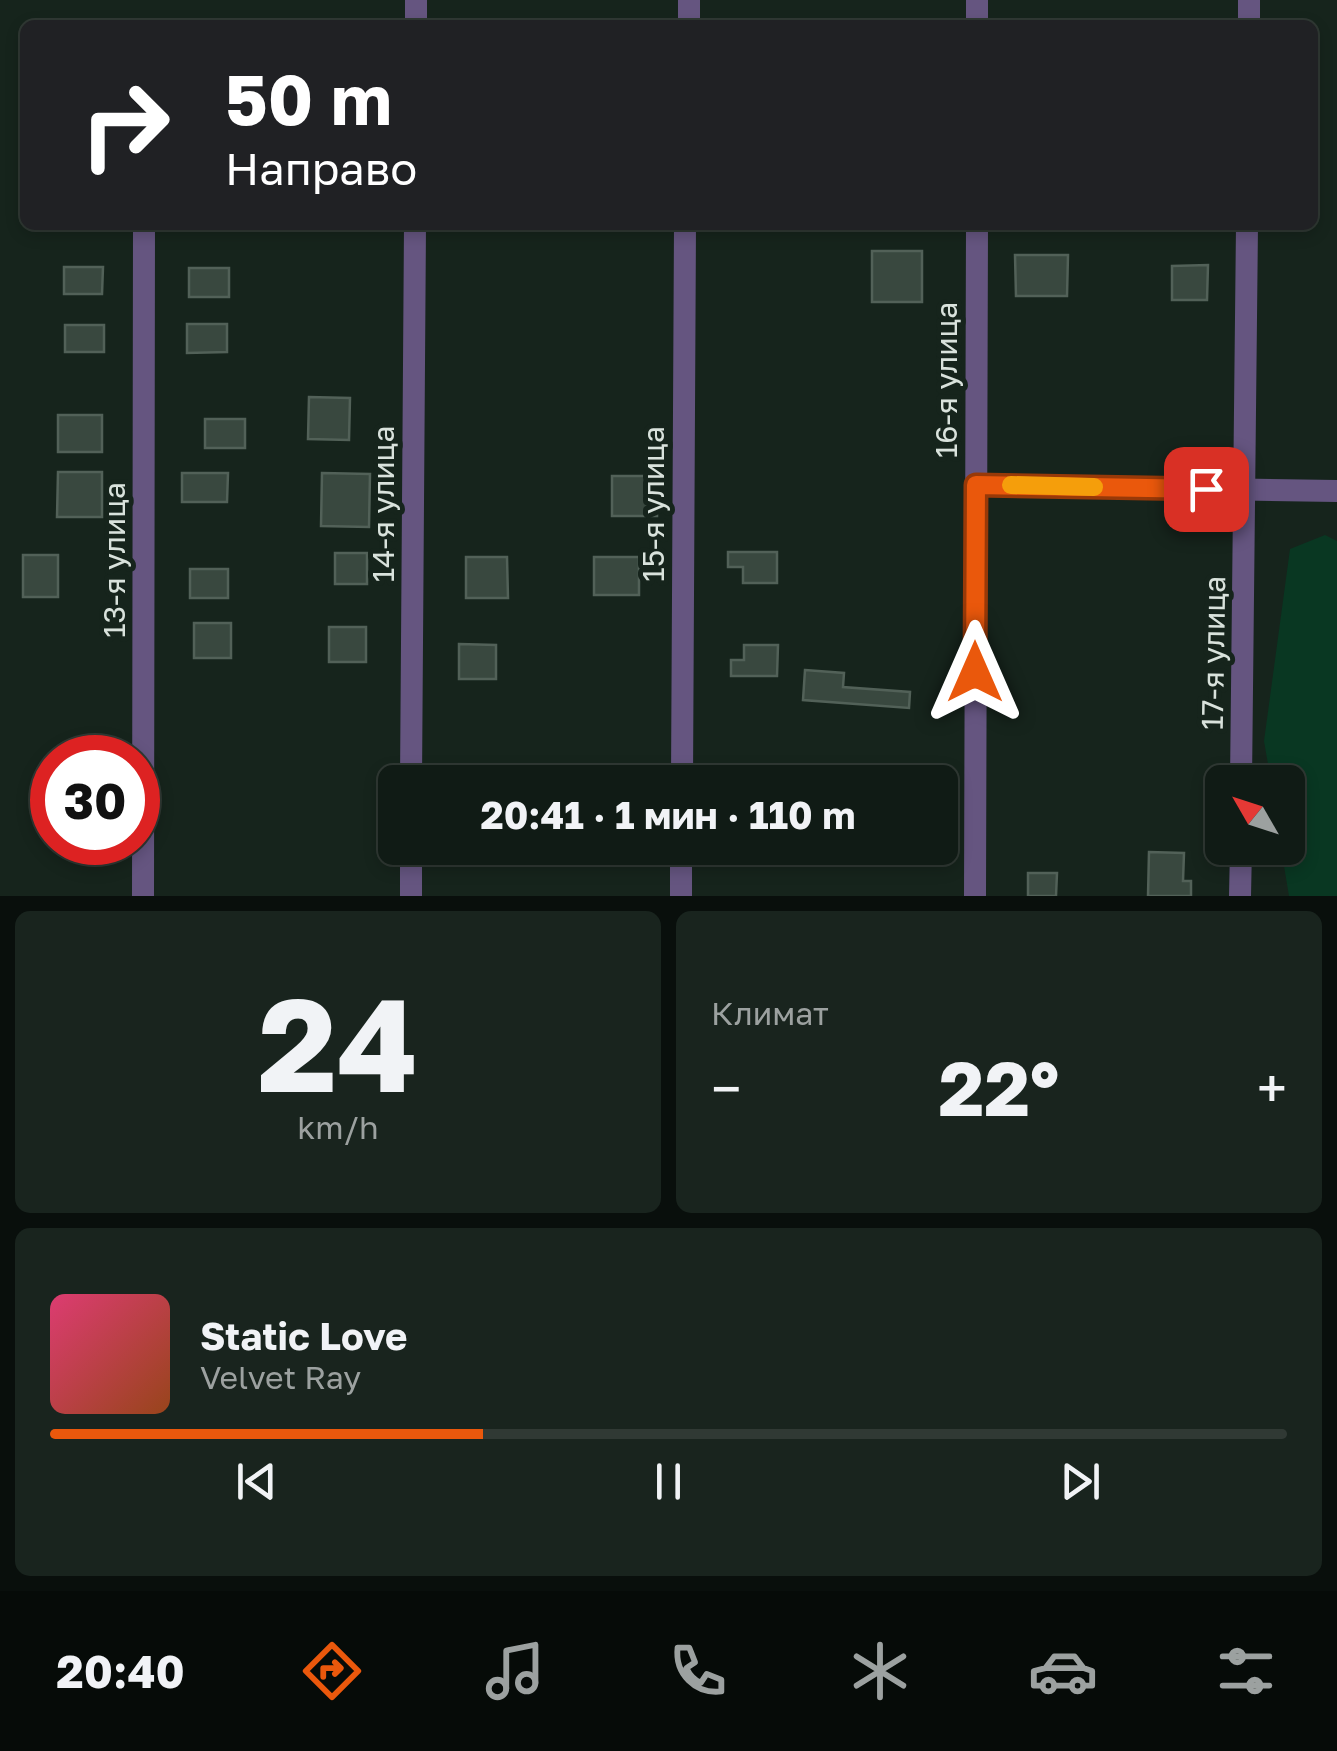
<!DOCTYPE html>
<html lang="ru">
<head>
<meta charset="utf-8">
<style>
	body { margin:0; font-family:"Golos Text",sans-serif; background:#19241e; color:#f1f3f6; height:100vh; display:flex; flex-direction:column; font-size:38px; white-space:nowrap }
	* { box-sizing:border-box; margin:0 }
	p { font-size:32px; color:#9ca1a0 }
	.icon { flex:none; width:55px; height:55px; fill:none; stroke:currentColor; stroke-width:2; stroke-linecap:round; stroke-linejoin:round }
	.map { position:relative; height:896px; overflow:hidden }
	.side { display:flex; flex-direction:column; gap:15px; padding:15px; background:#090f0c; flex:1 }
	.side>* { flex:none }
	.top-card { position:absolute; left:20px; top:20px; width:1298px; height:210px; border-radius:15px; box-shadow:0 5px 15px #0003,0 0 0 2px #303934; background:#202124; color:#fff; overflow:hidden }
	.needle { width:65px; rotate:309deg }
	.fabs { position:absolute; left:1205px; top:765px; display:grid; gap:20px }
	.fabs a { display:grid; place-items:center; width:100px; height:100px; border-radius:15px; background:#101b15; box-shadow:0 5px 15px #0003,0 0 0 2px #303934; font-size:50px }
	.speed { position:absolute; left:30px; top:735px; display:flex; gap:20px; font-size:50px; font-weight:700; text-align:center }
	.speed>* { display:grid; place-content:center; width:130px; height:130px; border-radius:50%; background:#101b15; box-shadow:0 5px 15px #0003,0 0 0 2px #303934; line-height:1 }
	.speed .limit { border:15px solid #d22; background:#fff; color:#111 }
	.pin { position:absolute; display:grid; place-items:center; width:85px; height:85px; color:#fff; margin:-42px; border-radius:20px; box-shadow:0 5px 15px #0006 }
	.me { position:absolute; width:110px; margin:-55px; rotate:0deg; stroke-linejoin:round; filter:drop-shadow(0 0 8px #0008) }
	.turn { display:flex; align-items:center; gap:35px; height:210px; padding:0 40px; font-size:45px }
	.turn .icon { width:130px; height:130px; stroke-width:2.5 }
	.turn b { display:block; font-size:70px; line-height:85px }
	.big { font-size:75px; font-weight:700; line-height:1.1 }
	.side .widget { flex:1; display:flex; flex-direction:column; justify-content:center; gap:15px; min-width:0; padding:0 35px; border-radius:15px; background:#19241e }
	.side .dial { align-items:center; gap:0 }
	.dial b { font-size:130px; line-height:1 }
	.song { display:flex; align-items:center; gap:30px }
	.cover { width:120px; height:120px; border-radius:15px; background:linear-gradient(135deg,hsl(340 70% 55%),hsl(20 70% 35%)) }
	.played { height:10px; border-radius:5px; background:linear-gradient(90deg,#ea580c 35%,#303934 35%) }
	.keys { display:flex; justify-content:space-around; direction:ltr }
	.heat { display:flex; justify-content:space-between; align-items:center; font-size:55px; direction:ltr }
	.side .tiles { flex:1; display:grid; gap:15px; grid-template-columns:1fr 1fr }
	.widget:last-child { grid-column:span 2 }
	.trip { position:absolute; left:378px; top:765px; width:580px; height:100px; border-radius:15px; background:#101b15; box-shadow:0 5px 15px #0003,0 0 0 2px #303934; font-weight:700; line-height:100px; text-align:center }
	.dock { display:flex; height:160px; justify-content:space-around; align-items:center; background:#060b08; color:#9ca1a0 }
	.dock .icon { width:70px; height:70px }
	.dock .current { color:#ea580c }
	.dock b { font-size:45px; color:#f1f3f6 }
	.map>svg:first-child { display:block }
	.green { fill:#093722 }
	.building { fill:#39483f; stroke:#526158; stroke-width:2.5 }
	.lines { fill:none; stroke-linecap:round; stroke-linejoin:round }
	.street { stroke:#655580; stroke-width:22 }
	.route-casing { stroke:#983908; stroke-width:25 }
	.route { stroke:#ea580c; stroke-width:18 }
	.slow { stroke:#f59e0b; stroke-width:18 }
	.labels { text-anchor:middle; dominant-baseline:central; stroke-width:10; stroke-linejoin:round; paint-order:stroke }
	.street-label { font-size:30px; fill:#d9e2dc; stroke:#16241c }
</style>
</head>
<body>
<div class="map">
<svg width="1337" height="896" viewBox="0 0 1337 896">
	<rect width="100%" height="100%" fill="#16241c"/>
	<polygon class="green" points="1325,535 1337,541 1337,896 1289,896 1281,848 1288,848 1288,782 1271,782 1264,741 1290,549"/>
	<g class="building">
		<rect x="872" y="251" width="50" height="51"/>
		<polygon points="1015,255 1068,255 1067,296 1016,296"/>
		<polygon points="1208,265 1207,300 1172,300 1172,266"/>
		<polygon points="64,267 103,267 102,294 64,294"/>
		<rect x="189" y="268" width="40" height="29"/>
		<polygon points="187,324 227,324 227,352 187,353"/>
		<rect x="65" y="325" width="39" height="27"/>
		<polygon points="309,397 350,398 349,440 308,439"/>
		<rect x="58" y="415" width="44" height="37"/>
		<rect x="205" y="419" width="40" height="29"/>
		<polygon points="58,472 102,472 102,517 57,517"/>
		<polygon points="182,473 228,473 227,502 182,502"/>
		<polygon points="322,473 370,474 369,527 321,526"/>
		<rect x="612" y="476" width="45" height="40"/>
		<polygon points="728,552 777,552 777,583 743,583 743,567 728,567"/>
		<rect x="335" y="553" width="32" height="31"/>
		<rect x="23" y="555" width="35" height="42"/>
		<polygon points="466,557 507,557 508,598 466,598"/>
		<rect x="594" y="557" width="45" height="38"/>
		<rect x="190" y="569" width="38" height="29"/>
		<rect x="194" y="623" width="37" height="35"/>
		<rect x="329" y="627" width="37" height="35"/>
		<polygon points="459,644 496,645 496,679 459,679"/>
		<polygon points="744,645 778,645 777,676 731,676 731,660 744,660"/>
		<polygon points="805,670 844,673 843,687 910,692 909,708 803,700"/>
		<polygon points="1149,852 1184,853 1183,881 1191,881 1191,896 1148,896"/>
		<polygon points="1028,873 1057,873 1056,896 1028,896"/>
	</g>
	<g class="lines">
		<g class="street">
			<polyline points="416,25 416,0"/>
			<polyline points="689,25 689,0"/>
			<polyline points="977,25 977,0"/>
			<polyline points="1249,25 1249,0"/>
			<polyline points="976,485 1337,491"/>
			<polyline points="411,782 415,225"/>
			<polyline points="682,782 685,225"/>
			<polyline points="1241,782 1247,225"/>
			<polyline points="143,896 144,225"/>
			<polyline points="411,896 411,848"/>
			<polyline points="681,896 681,848"/>
			<polyline points="975,896 977,225"/>
			<polyline points="1240,896 1241,848"/>
		</g>
	</g>
	<g class="lines">
		<g class="route-casing">
			<polyline id="route" points="975,672 976,485 1206,489"/>
		</g>
		<use href="#route" class="route"/>
		<polyline class="slow" points="1011,485 1094,487"/>
	</g>
	<g class="labels">
		<g class="street-label">
			<text transform="translate(946 380) rotate(-90)">16-я улица</text>
			<text transform="translate(383 504) rotate(-90)">14-я улица</text>
			<text transform="translate(653 504) rotate(-90)">15-я улица</text>
			<text transform="translate(114 560) rotate(-90)">13-я улица</text>
			<text transform="translate(1213 653) rotate(-89)">17-я улица</text>
		</g>
	</g>
</svg>
<div class="fabs">
<a><svg class="needle" viewBox="-14 -14 28 28"><path d="M0-13l5 13h-10z" fill="#e53935"/><path d="M0 13l5-13h-10z" fill="#9ca1a0"/></svg></a>
</div>
<div class="speed"><div class="limit">30</div></div>
<div class="pin" style="left:1206px;top:489px;background:#d93025"><svg class="icon" aria-label="arrive" viewBox="0 0 24 24"><path d="M6 21V4h12l-3 4 3 4H6"/></svg></div>
<svg class="me" style="left:975px;top:672px" viewBox="-20 -20 40 40"><path d="M0-17L14 15 0 8-14 15z" fill="#ea580c" stroke="#fff" stroke-width="4"/></svg>
<div class="trip">20:41 · 1 мин · 110 m</div>
<div class="top-card">
<div class="turn"><svg class="icon" aria-label="right" viewBox="0 0 24 24"><path d="M7 20v-9h11M14 6l5 5-5 5"/></svg><div><b>50 m</b>Направо</div></div>
</div>
</div>
<section class="side">
<div class="tiles">
<div class="widget dial"><b>24</b><p>km/h</p></div>
<div class="widget"><p>Климат</p>
<div class="heat"><a>−</a><b class="big">22°</b><a>+</a></div>
</div>
<div class="widget">
<div class="song"><i class="cover"></i><div><b>Static Love</b><p>Velvet Ray</p></div></div>
<div class="played"></div>
<div class="keys"><svg class="icon" aria-label="previous" viewBox="0 0 24 24"><path d="M18 5L8 12l10 7zM5 5v14"/></svg><svg class="icon" aria-label="pause" viewBox="0 0 24 24"><path d="M8 5v14M16 5v14"/></svg><svg class="icon" aria-label="next" viewBox="0 0 24 24"><path d="M6 5l10 7-10 7zM19 5v14"/></svg></div>
</div>
</div>
</section>
<nav class="dock">
<b>20:40</b>
<svg class="icon current" aria-label="directions" viewBox="0 0 24 24"><path d="M12 3l9 9-9 9-9-9zM9 14v-3h6M13 9l2 2-2 2"/></svg>
<svg class="icon" aria-label="music" viewBox="0 0 24 24"><path d="M9 18V5l10-2v13"/><circle cx="6" cy="18" r="3"/><circle cx="16" cy="16" r="3"/></svg>
<svg class="icon" aria-label="phone" viewBox="0 0 24 24"><path d="M5 4h4l2 5-3 2q2 4 5 5l2-3 5 2v4C11 20 4 13 5 4z"/></svg>
<svg class="icon" aria-label="climate" viewBox="0 0 24 24"><path d="M12 3v18M4 7l16 10M4 17L20 7"/></svg>
<svg class="icon" aria-label="car" viewBox="0 0 24 24"><path d="M5 17H2v-5l4-1 3-4h7l3 4 3 1v5h-3M9 17h6M6 11h13"/><circle cx="7" cy="17" r="2"/><circle cx="17" cy="17" r="2"/></svg>
<svg class="icon" aria-label="filters" viewBox="0 0 24 24"><path d="M4 7h16M4 17h16"/><circle cx="9" cy="7" r="2"/><circle cx="15" cy="17" r="2"/></svg>
</nav>
</body>
</html>
